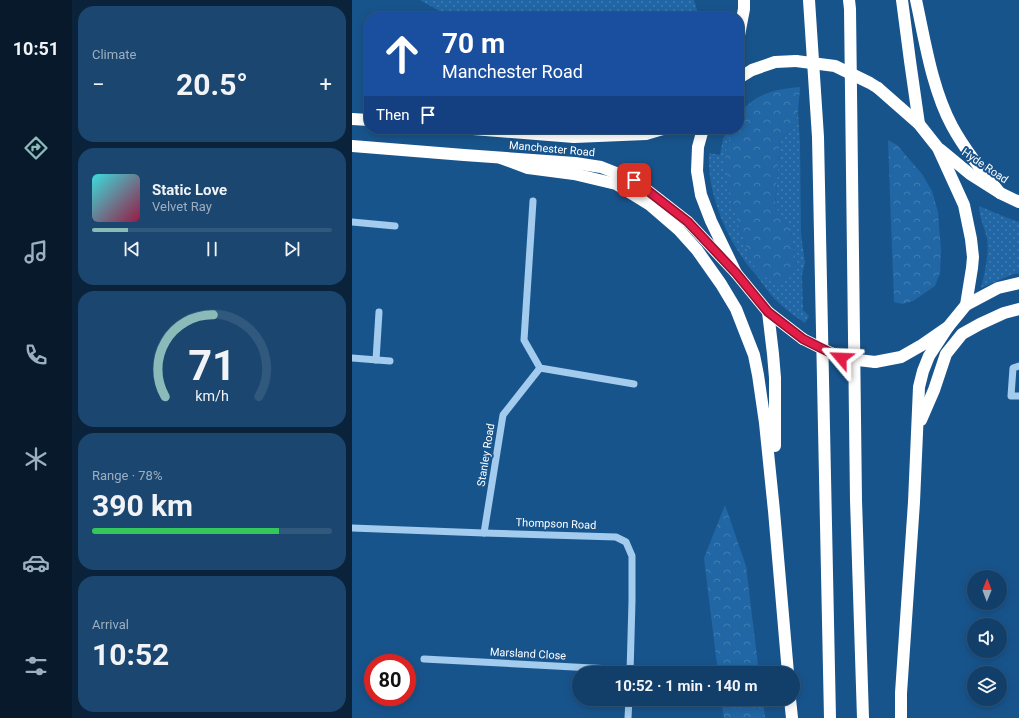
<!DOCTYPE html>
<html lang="en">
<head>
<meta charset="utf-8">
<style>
	body { margin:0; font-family:Roboto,sans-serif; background:#1b466f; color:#f1f3f6; height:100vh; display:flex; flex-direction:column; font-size:15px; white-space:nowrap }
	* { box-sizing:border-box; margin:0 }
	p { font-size:13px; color:#9cafc0 }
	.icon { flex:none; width:22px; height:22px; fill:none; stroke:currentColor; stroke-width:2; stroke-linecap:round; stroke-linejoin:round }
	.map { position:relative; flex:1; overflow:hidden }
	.drawer { display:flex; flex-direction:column; gap:6px; padding:6px; background:#0a233a; width:280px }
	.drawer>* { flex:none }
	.guide { position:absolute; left:12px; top:12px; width:380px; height:122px; border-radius:16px; box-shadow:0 2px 10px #0003,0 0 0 1px #31587d; background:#1a4fa0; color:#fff; overflow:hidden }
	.needle { width:26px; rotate:1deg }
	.buttons { position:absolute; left:615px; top:570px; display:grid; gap:8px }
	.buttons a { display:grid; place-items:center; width:40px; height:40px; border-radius:50%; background:#123f69; box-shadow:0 2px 10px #0003,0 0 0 1px #31587d; font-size:20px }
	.speed { position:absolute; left:12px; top:654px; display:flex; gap:8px; font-size:20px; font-weight:700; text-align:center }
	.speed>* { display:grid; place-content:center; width:52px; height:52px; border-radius:50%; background:#123f69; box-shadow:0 2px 10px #0003,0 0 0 1px #31587d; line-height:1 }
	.speed .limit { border:6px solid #d22; background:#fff; color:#111 }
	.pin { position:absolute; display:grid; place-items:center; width:34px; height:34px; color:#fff; margin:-17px; border-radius:8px; box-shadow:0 2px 6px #0006 }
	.me { position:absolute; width:44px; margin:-22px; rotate:296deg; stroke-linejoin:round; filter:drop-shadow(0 0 3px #0008) }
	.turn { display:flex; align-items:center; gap:14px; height:84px; padding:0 12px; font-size:18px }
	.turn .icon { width:52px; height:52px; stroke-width:2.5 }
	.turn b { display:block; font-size:28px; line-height:34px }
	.then { display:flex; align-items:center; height:38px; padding:0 12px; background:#0003; gap:8px; font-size:15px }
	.big { font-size:30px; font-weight:700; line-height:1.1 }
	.drawer .tile { flex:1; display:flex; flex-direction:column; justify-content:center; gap:6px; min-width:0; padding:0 14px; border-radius:16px; background:#1b466f }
	.drawer .dial { align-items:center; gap:0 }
	.dial svg { height:104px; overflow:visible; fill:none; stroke:#31587d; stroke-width:7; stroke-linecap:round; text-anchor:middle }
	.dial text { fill:#f1f3f6; stroke:none }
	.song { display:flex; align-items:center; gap:12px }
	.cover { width:48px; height:48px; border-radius:6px; background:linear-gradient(135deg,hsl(180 70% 55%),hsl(340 70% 35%)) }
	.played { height:4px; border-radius:2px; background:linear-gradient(90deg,#8bbbb9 15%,#31587d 15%) }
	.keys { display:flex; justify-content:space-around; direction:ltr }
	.heat { display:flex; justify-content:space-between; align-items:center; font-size:22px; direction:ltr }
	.charge { height:6px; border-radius:3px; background:linear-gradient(90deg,#34c759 78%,#31587d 0) }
	.trip { position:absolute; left:220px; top:666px; width:228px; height:40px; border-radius:20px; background:#123f69; box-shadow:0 2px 10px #0003,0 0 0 1px #31587d; font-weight:700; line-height:40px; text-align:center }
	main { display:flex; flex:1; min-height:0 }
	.tabs { display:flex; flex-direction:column; width:72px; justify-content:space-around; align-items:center; background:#07192a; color:#9cafc0 }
	.tabs .icon { width:28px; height:28px }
	.tabs .active { color:#8bbbb9 }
	.tabs b { font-size:18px; color:#f1f3f6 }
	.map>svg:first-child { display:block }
	.green { fill:url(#green-dots) }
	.forest { fill:url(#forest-crowns) }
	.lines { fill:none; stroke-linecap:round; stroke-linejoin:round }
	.minor { stroke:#a2cbee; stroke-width:7 }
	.highway { stroke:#fff; stroke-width:12 }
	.highway-bridge { stroke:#fff; stroke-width:12 }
	.route-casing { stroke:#92132f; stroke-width:10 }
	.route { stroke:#e11d48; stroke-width:7 }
	.labels { text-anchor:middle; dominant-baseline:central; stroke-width:4; stroke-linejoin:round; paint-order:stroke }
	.street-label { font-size:11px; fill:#fff; stroke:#18548c }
</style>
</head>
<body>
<main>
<nav class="tabs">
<b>10:51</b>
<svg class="icon active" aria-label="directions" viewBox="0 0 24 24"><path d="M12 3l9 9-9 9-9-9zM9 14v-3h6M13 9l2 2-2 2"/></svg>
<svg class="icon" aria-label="music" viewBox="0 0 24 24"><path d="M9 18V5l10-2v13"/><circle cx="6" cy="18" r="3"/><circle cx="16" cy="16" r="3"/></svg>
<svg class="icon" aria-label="phone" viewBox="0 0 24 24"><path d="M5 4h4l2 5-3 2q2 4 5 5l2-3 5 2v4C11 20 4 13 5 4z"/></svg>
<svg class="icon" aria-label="climate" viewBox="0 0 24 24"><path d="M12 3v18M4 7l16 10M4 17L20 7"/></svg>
<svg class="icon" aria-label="car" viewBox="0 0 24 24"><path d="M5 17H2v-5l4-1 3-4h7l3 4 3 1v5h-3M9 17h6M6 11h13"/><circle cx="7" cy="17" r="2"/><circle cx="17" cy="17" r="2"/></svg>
<svg class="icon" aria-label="filters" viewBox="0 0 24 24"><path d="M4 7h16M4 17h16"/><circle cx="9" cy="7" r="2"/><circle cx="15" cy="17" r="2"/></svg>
</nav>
<section class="drawer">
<div class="tile"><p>Climate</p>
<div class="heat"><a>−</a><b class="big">20.5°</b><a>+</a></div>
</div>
<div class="tile">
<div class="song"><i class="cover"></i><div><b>Static Love</b><p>Velvet Ray</p></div></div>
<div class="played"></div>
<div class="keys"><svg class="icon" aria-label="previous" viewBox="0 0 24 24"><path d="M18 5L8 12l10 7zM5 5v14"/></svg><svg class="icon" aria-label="pause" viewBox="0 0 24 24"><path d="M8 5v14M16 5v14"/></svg><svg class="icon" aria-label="next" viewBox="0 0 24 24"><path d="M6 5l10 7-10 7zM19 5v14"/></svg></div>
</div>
<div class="tile dial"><svg viewBox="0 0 100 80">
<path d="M14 69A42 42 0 1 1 86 69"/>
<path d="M14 69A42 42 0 0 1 51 6" stroke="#8bbbb9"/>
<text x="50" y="56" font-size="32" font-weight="700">71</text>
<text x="50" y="72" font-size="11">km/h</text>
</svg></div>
<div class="tile"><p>Range · 78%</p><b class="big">390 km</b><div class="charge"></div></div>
<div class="tile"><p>Arrival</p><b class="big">10:52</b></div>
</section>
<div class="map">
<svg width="667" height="718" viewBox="0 0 667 718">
	<defs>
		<pattern id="green-dots" width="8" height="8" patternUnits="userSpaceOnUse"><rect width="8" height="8" fill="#2167a5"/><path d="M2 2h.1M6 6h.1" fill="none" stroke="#427eb2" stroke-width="1.8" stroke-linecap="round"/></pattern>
		<pattern id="forest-crowns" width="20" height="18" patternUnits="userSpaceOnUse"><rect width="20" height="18" fill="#2167a5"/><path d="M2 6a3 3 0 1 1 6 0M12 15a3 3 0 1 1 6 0" fill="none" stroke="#427eb2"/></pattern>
	</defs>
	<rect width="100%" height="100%" fill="#18548c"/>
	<g class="green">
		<polygon points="68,0 342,0 347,17 98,17"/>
		<path d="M446 112 448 144 449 234 453 263 450 275 451 310 457 316 453 323C444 317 436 311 428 304 419 296 412 286 405 276 400 270 394 264 390 257 370 228 355 188 357 153L368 155 371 139 376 129H381L374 149 377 194 388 230 400 263 445 266 439 231 423 207 428 139 440 129Z"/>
		<path d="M627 206 653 217 667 222V273L659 275 629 288C633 272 637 256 635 239 633 228 627 217 627 206Z"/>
	</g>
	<g class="forest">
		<path d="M448 87 446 112 440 129 428 139 423 206 439 231 445 266 438 278 426 283 410 276 400 263 388 230 377 194 373 168 374 149 381 129H387V112C393 108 398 102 405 98 417 91 433 88 448 87Z"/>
		<polygon points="536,140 545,145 570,174 580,191 586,212 589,251 588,273 583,286 561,301 550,304 542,302"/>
		<polygon points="373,505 394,566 407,673 366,673 352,558"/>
		<polygon points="369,699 411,699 413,718 372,718"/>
	</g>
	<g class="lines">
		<g class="minor">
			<polyline points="181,201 172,340 188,368 282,384"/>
			<polyline points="0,222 43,226"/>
			<polyline points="0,358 38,361"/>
			<polyline points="24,360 27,312"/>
			<polyline points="667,366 661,368 659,396 667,396"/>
			<polyline points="0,528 132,533 264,537 274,542 280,556 280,601 278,673"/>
			<polyline points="132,533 151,415 188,368"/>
			<polyline points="72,659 278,670"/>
			<polyline points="276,718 277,699"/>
		</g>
		<g class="highway">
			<polyline points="457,0 466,137 478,718"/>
			<polyline points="497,0 498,9 504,500 511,718"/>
			<polyline points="550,0 558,61 567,124"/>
			<path d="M564 0C573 41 580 89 600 126 613 150 631 172 648 193"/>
			<polyline points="387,35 392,9 392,0"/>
			<polyline points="387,78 400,70 423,62 444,61"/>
			<polyline points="0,119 17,120"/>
			<polyline points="121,129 222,137 294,134 311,129"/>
			<polyline points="351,129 346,147 345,171 349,195 359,221 384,273 416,312 451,339"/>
			<polyline points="0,146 112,155 223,163 249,167 282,180 336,222 384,273"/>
			<polyline points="589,150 618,174 648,193 667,202"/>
			<polyline points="149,158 176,168 222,174 264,184 298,205 327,230 345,250 369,284 384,309 402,355 406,375 413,423 422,511 436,673"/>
			<polyline points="614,305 646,288 667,283"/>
			<polyline points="416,312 421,354 423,378 423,446"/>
			<polyline points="523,362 549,357 570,345 596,327 614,305 620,268 621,257 619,239 612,205 586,148 567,124 526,88"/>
			<polyline points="569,420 582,390 594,354 610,334 628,324 652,313 667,309"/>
			<polyline points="438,699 440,718"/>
			<polyline points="549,718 549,693 562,502 567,387 571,371 577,356 596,327"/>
		</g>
		<g class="highway-bridge">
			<polyline points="444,61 483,66 518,83 526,88"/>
			<polyline points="451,339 489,358 523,362"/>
		</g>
	</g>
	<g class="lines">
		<g class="route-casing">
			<polyline id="route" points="282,180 336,222 384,273 416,312 451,339 489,358"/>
		</g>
		<use href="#route" class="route"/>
	</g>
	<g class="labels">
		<g class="street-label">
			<text transform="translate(200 149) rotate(5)">Manchester Road</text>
			<text transform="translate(633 166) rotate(34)">Hyde Road</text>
			<text transform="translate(134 455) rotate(-81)">Stanley Road</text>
			<text transform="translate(204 524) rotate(2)">Thompson Road</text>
			<text transform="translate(176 654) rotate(3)">Marsland Close</text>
		</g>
	</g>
</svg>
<div class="buttons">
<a><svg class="needle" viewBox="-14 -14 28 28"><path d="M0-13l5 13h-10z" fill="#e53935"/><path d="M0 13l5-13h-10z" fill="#9cafc0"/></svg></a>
<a><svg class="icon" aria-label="sound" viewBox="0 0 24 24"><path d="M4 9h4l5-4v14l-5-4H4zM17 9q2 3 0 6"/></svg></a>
<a><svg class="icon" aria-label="layers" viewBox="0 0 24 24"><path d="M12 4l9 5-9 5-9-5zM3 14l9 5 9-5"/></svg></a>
</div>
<div class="speed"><div class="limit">80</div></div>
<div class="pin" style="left:282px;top:180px;background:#d93025"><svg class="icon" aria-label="arrive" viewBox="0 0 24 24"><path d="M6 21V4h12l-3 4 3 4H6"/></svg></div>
<svg class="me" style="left:489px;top:358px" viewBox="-20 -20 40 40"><path d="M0-17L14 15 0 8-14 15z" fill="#e11d48" stroke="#fff" stroke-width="4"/></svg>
<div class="trip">10:52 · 1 min · 140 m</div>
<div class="guide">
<div class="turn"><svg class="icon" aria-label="ahead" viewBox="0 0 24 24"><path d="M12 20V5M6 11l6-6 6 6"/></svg><div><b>70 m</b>Manchester Road</div></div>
<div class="then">Then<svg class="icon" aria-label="arrive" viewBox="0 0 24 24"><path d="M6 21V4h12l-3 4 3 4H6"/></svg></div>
</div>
</div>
</main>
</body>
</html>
